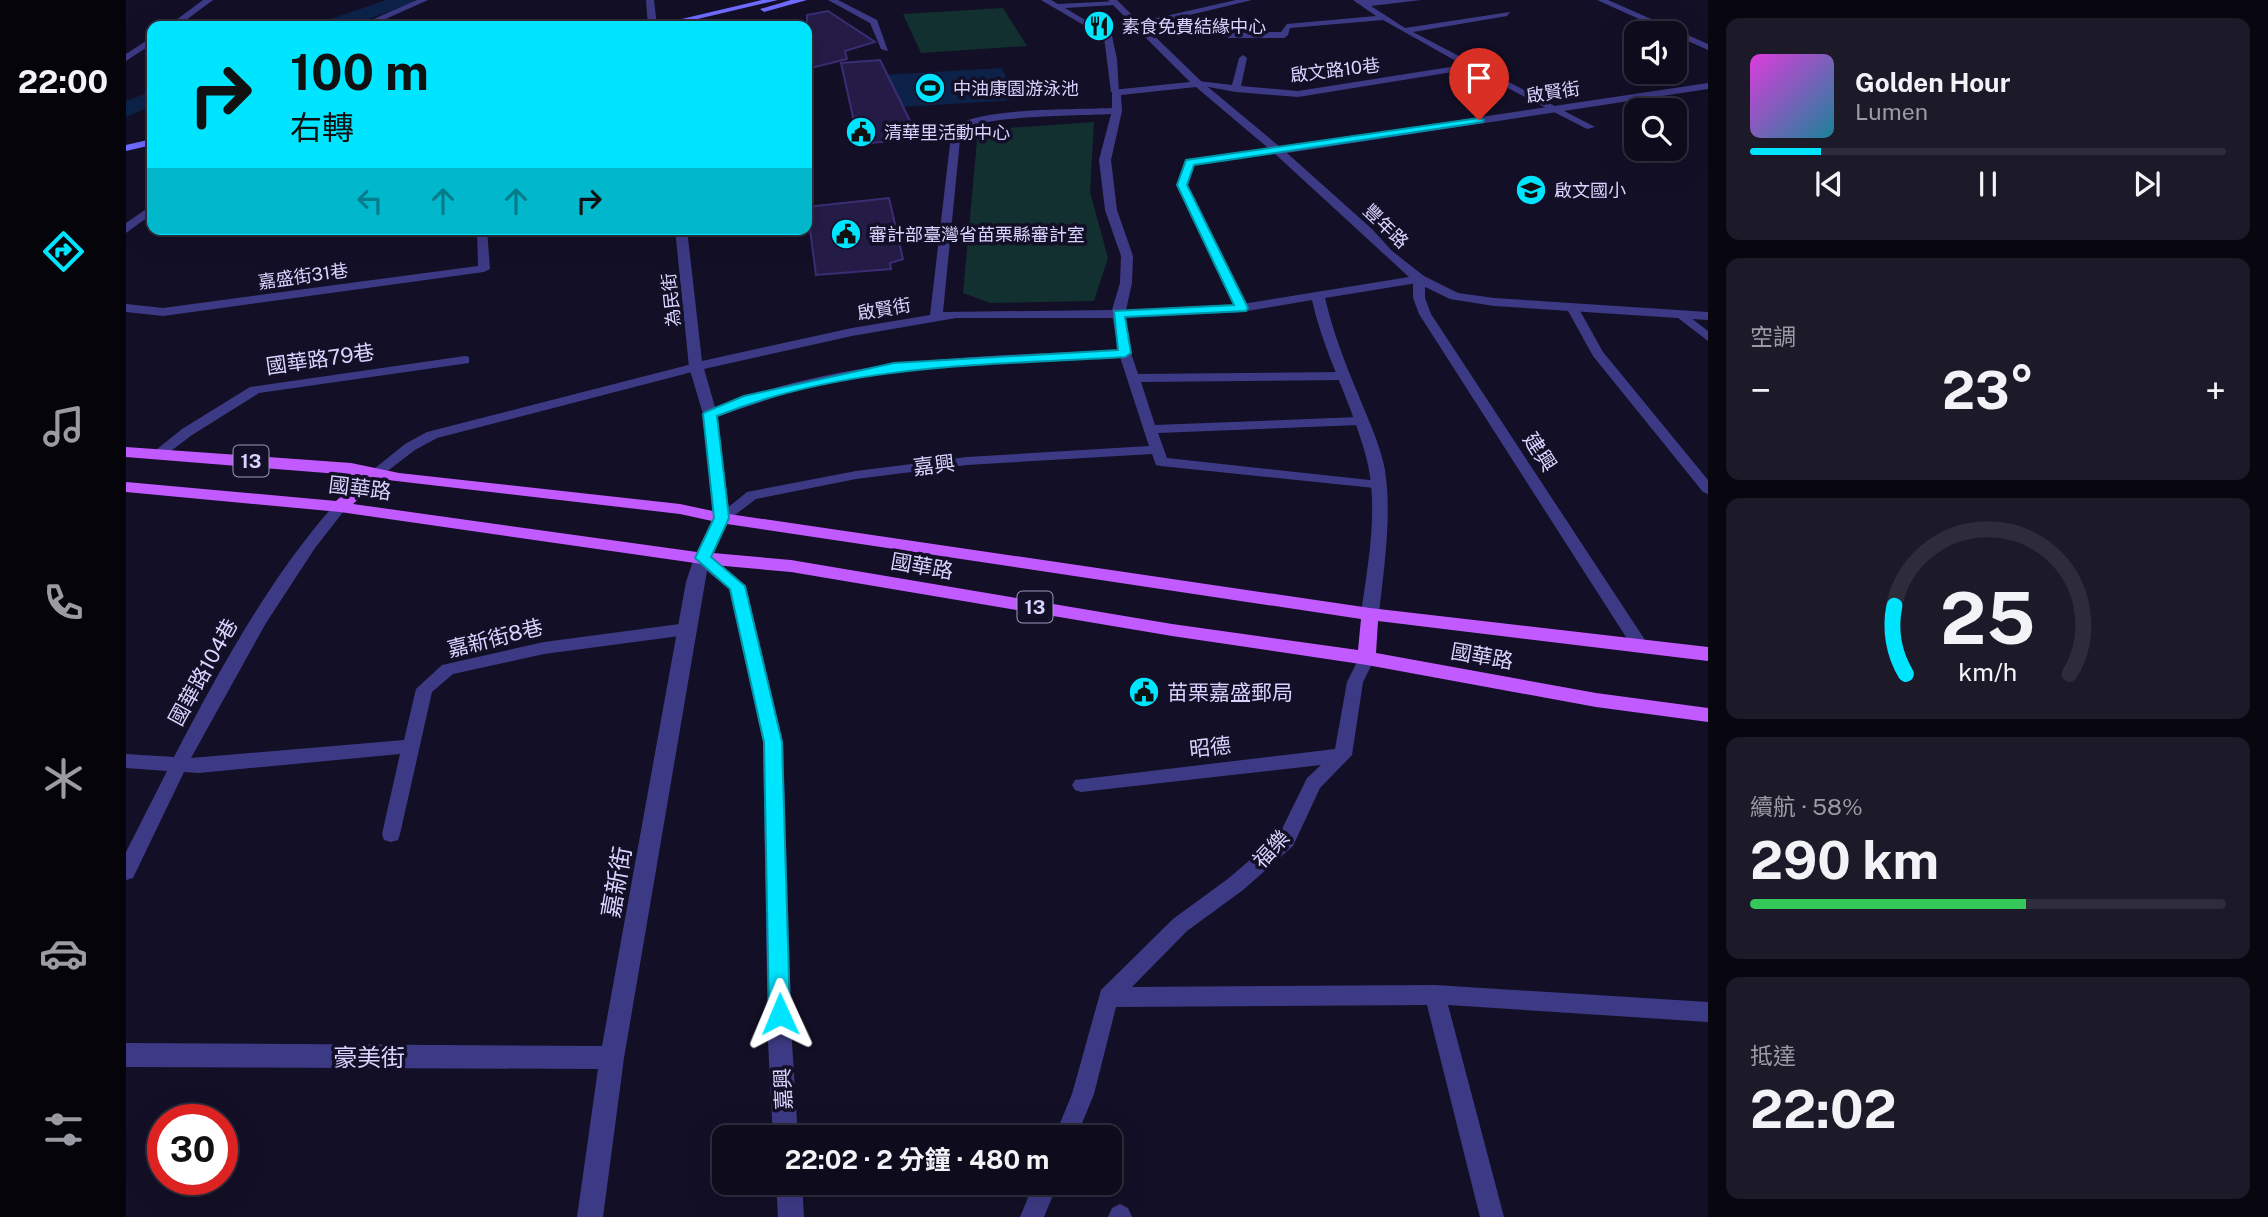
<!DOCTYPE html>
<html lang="zh-TW">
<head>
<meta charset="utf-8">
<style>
	body { margin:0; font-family:"Public Sans","Noto Sans TC",sans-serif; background:#1c1929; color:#f1f3f6; height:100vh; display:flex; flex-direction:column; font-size:26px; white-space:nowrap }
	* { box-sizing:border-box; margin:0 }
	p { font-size:23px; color:#9b9ba3 }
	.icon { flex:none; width:38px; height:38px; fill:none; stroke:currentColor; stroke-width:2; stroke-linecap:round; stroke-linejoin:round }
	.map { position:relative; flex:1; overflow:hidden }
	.panel { display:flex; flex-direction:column; gap:18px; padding:18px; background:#08060f; width:560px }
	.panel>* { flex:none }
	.banner { position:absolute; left:21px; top:21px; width:665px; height:214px; border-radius:14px; box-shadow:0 7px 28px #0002,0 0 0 2px #2e2b3b; background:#00e5ff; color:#111; overflow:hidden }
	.tools { position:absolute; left:1498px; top:21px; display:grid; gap:14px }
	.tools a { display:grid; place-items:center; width:63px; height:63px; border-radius:14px; background:#0e0b1c; box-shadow:0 7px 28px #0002,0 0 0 2px #2e2b3b; font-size:35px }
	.speed { position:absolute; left:21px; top:1104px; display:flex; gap:14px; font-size:35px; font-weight:700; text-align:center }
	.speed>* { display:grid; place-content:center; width:91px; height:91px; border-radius:50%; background:#0e0b1c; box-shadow:0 7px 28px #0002,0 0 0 2px #2e2b3b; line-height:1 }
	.speed .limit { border:10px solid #d22; background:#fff; color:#111 }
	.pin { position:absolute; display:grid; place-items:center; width:60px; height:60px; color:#fff; margin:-72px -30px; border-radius:50% 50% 50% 0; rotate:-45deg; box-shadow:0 0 7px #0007 }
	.pin .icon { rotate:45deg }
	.me { position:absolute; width:77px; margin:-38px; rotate:359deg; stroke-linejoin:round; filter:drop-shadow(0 0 5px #0008) }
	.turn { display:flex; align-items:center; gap:24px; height:147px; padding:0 28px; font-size:32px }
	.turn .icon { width:91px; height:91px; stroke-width:2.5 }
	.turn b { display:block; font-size:49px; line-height:60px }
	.lanes { display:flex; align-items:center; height:66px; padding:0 28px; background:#0003; justify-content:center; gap:35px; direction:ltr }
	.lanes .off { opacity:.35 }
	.big { font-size:52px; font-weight:700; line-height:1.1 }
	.panel .card { flex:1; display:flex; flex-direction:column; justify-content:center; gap:10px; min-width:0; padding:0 24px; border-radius:14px; background:#1c1929 }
	.panel .dial { align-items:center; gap:0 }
	.dial svg { height:182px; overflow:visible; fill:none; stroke:#2e2b3b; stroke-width:7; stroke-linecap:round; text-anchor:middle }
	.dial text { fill:#f1f3f6; stroke:none }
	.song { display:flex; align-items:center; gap:21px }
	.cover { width:84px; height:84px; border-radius:10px; background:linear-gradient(135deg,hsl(300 70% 55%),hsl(190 70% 35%)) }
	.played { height:7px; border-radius:4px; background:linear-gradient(90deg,#00e5ff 15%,#2e2b3b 15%) }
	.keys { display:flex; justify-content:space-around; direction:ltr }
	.heat { display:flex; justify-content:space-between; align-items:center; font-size:38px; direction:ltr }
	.charge { height:10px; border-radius:5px; background:linear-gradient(90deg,#34c759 58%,#2e2b3b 0) }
	.trip { position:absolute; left:586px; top:1125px; width:410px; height:70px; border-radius:14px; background:#0e0b1c; box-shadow:0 7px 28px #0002,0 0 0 2px #2e2b3b; font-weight:700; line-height:70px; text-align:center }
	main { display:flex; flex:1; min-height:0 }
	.tab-bar { display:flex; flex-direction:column; width:126px; justify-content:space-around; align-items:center; background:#06040b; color:#9b9ba3 }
	.tab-bar .icon { width:49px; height:49px }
	.tab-bar .selected { color:#00e5ff }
	.tab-bar b { font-size:32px; color:#f1f3f6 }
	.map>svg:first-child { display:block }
	.green { fill:#12302f }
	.water { fill:#0c2248 }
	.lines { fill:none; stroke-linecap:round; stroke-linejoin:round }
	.canal { fill:#0c2248; fill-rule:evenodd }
	.building { fill:#241b47; stroke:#3b2d73; stroke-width:2 }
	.lane { fill:#3d3a85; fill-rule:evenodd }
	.street { fill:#3d3a85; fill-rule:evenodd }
	.secondary { fill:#6f6bff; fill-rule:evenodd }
	.primary { fill:#c25bff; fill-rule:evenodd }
	.route { fill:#00e5ff; stroke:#0095a6; stroke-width:2 }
	.labels { text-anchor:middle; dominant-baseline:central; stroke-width:7; stroke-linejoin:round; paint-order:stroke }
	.far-poi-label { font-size:18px; fill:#d9d4ff; stroke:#130f26; text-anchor:start }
	.far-street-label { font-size:18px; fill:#d9d4ff; stroke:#130f26 }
	.shield { fill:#130f26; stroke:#9e99be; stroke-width:2 }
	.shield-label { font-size:19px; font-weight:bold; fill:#d9d4ff }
	.street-label { font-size:21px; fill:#d9d4ff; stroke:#130f26 }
	.poi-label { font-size:21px; fill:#d9d4ff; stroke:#130f26; text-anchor:start }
	.near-street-label { font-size:24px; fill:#d9d4ff; stroke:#130f26 }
</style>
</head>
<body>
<main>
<nav class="tab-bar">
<b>22:00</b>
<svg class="icon selected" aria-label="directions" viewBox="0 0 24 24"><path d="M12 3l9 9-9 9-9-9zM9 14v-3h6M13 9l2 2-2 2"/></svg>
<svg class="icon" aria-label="music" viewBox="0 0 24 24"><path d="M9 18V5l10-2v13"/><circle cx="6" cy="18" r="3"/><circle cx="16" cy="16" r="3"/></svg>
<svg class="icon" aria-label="phone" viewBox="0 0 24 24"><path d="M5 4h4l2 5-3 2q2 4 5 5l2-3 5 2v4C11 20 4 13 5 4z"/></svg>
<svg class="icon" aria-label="climate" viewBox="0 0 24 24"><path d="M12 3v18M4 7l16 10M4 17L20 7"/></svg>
<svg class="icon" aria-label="car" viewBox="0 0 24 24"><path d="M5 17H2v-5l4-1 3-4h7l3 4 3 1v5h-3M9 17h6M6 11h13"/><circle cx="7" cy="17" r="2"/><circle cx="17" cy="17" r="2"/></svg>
<svg class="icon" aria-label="filters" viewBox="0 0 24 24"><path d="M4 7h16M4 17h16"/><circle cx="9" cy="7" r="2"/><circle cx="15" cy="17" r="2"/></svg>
</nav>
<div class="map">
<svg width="1582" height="1217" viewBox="0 0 1582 1217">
	<rect width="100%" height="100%" fill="#130f26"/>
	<g class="green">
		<polygon points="877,8 901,46 795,53 777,14"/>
		<polygon points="968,122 964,192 982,258 968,301 864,303 837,293 852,130"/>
	</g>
	<polygon class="water" points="876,68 889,100 727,110 721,77"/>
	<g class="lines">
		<g class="canal">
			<polygon points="260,0 289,0 286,4 222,26 193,26 196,22"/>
			<polygon points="26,91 26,106 0,117 0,101"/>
		</g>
	</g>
	<g class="building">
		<polygon points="702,11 749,42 719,51 721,59 681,69 681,15"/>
		<polygon points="754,60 793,139 733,144 715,63"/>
		<polygon points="763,198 777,259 764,263 765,269 690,275 681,207"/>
	</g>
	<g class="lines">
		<g class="lane">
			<polygon points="291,0 302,0 244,26 234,25"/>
			<polygon points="702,0 712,0 751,20 762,51 755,49 744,23"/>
			<polygon points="915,0 925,0 932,4 992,1 989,5 939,8 986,36 991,59 993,94 985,92 978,37"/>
			<polygon points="1227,0 1295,0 1245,6 1279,28 1384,12 1381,16 1287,32 1469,127 1461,129 1345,69 1172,97 1110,92 1067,84 1072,81 1106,85 1113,58 1117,55 1121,58 1115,86 1172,91 1337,65 1257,20 1164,28 1162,35 1158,38 1103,38 1099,35 1103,32 1155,32 1161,24 1250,16"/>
			<polygon points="1152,148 1157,151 1155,153 1067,164 1061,185 1122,308 1116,312 1110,308 1051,185 1059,160"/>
			<polygon points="351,229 361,229 364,269 358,272 37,316 0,312 0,304 37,308 352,266"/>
			<polygon points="1293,276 1299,279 1299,298 1305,314 1519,640 1521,644 1519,648 1507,648 1293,314 1287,298 1287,279"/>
			<polygon points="1447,305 1453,309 1477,352 1582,480 1582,494 1577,492 1467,356 1441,309"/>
			<path d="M992 310 998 314 1005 353 1012 374 1217 372 1223 376 1217 380 1015 382 1029 425 1233 417 1240 421 1233 425 1032 433 1041 458 1253 481 1258 483 1260 486 1258 489 1035 466 1030 465 1026 454 841 465 730 479 630 499 601 521 596 523 589 518 621 492 730 471 841 457 1023 446 994 357C891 362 787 365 686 387 651 395 618 409 584 418L577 414C587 406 604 402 617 398 736 356 867 356 992 350L986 314Z"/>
			<polygon points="1556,311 1582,331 1582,341 1552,318 1552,312"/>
			<polygon points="339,356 343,357 343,363 133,393 66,435 37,457 32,458 25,454 56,429 124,387"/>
			<polygon points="570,363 576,367 574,370 311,438 289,450 255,476 250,477 243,473 279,444 301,432"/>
			<path d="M214 502 221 507 189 548 140 623 65 758 278 740 290 689 316 665 418 642 561 623 569 629 561 635 418 654 327 674 306 692 274 834 272 840 265 842 258 840 256 834 274 754 73 773 58 772 7 878 0 880V852L41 771 0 768V754L48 757C93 671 144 577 209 504Z"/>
			<polygon points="1241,652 1247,654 1249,658 1237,682 1226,755 1194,788 1167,846 1117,890 1061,931 1006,987 1309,985 1582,1002 1582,1022 1322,1005 1378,1217 1354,1217 1301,1005 990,1007 968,1094 950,1138 928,1138 946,1094 975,990 1047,919 1103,878 1153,835 1181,778 1195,765 955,792 949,790 946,785 949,780 1209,749 1221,682 1235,654"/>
			<polygon points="908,1183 932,1183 918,1217 894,1217"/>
			<polygon points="994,1204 1002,1208 1006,1217 982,1217 986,1208"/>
		</g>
		<g class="street">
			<polygon points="77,0 87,0 52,26 42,26"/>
			<polygon points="520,0 528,0 531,26 522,26"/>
			<path d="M982 0H991L1013 22 1110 0H1126L1018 26 1076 82 1154 147 1582 83V89L1161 153 1247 230 1266 251 1298 276 1332 293 1368 298 1582 312V320L1368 306 1324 299 1291 283 1199 298C1207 332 1219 363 1232 394 1242 419 1254 444 1259 470 1266 517 1258 567 1253 614L1250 618H1238L1235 614C1242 562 1254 504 1239 453 1225 401 1198 354 1186 300L1116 312 992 318H830L726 336 578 369 591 414 604 518 602 522H590L577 414 563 367 549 229H561L576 361 726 328 804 315 826 127C859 107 944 110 986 108V90L1064 82ZM1070 87 1148 153 1283 277 1116 304 1000 310 1006 283 1007 256 991 210 985 160 996 111 995 95ZM985 114 973 160 979 210 995 256 994 283 986 310 817 312 835 130C860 115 951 116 985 114Z"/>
			<polygon points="1471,0 1482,0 1582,44 1582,50"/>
			<polygon points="26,37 26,44 0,61 0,54"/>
			<polygon points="26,205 26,214 0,233 0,223"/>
			<polygon points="576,552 582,554 620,586 657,742 666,1042 672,1138 647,1138 642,1042 637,742 603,589 581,571 498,1058 477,1217 451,1217 472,1069 0,1067 0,1043 476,1046 560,582 568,558"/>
			<polygon points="650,1183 676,1183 678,1217 652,1217"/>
		</g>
		<g class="secondary">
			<polygon points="636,0 652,0 542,26 526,26"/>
			<polygon points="665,0 681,0 638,12 634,9"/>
			<polygon points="26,139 26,145 0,151 0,145"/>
		</g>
		<path class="primary" d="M0 447 225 463 273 473 554 504 596 513 1244 608 1582 647V661L1252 621 1250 653 1470 693 1582 708V722L1470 707 1241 665 1046 636 665 572 576 564 214 512 0 492V482L210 501 238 476 0 457ZM253 479 554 514 586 521 571 552 227 504ZM601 524 1235 619 1232 650 1046 624 665 560 587 553Z"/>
	</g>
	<path class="route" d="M1353 118 1358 120 1357 122 1068 165 1061 185 1122 308 1120 311 999 317 1005 353 999 357C863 365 719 364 591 416L603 518 585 557 619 586 656 742 664 1014 661 1022 654 1024 646 1022 643 1014 638 742 604 589 569 558 588 518 577 414 579 412 618 396 768 363 992 350 988 311 1108 305 1051 185 1060 160Z"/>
	<defs>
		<g id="restaurant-disc" transform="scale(1.575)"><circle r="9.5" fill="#00e5ff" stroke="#130f26"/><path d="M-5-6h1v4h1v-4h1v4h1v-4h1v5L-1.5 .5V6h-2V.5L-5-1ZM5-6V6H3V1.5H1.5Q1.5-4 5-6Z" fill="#111"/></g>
		<g id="stadium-disc" transform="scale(1.575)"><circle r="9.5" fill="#00e5ff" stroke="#130f26"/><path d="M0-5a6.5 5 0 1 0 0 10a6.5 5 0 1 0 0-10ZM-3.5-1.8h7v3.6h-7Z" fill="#111"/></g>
		<g id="civic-disc" transform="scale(1.575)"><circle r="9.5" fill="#00e5ff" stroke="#130f26"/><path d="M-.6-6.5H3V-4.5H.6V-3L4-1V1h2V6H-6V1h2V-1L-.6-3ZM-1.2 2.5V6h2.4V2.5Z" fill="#111"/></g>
		<g id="school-disc" transform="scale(1.575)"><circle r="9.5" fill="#00e5ff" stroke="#130f26"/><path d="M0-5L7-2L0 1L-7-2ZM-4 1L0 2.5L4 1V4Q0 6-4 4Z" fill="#111"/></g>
	</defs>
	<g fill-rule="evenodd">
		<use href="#restaurant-disc" x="973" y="26"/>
		<use href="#stadium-disc" x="804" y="88"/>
		<use href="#civic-disc" x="735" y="132"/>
		<use href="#school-disc" x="1405" y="190"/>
		<use href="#civic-disc" x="720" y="234"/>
		<use href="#civic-disc" x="1018" y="692"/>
	</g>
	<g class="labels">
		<g class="far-poi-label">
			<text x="996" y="26">素食免費結緣中心</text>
			<text x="827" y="88">中油康園游泳池</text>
			<text x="758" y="132">清華里活動中心</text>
			<text x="1428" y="190">啟文國小</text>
			<text x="743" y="234">審計部臺灣省苗栗縣審計室</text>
		</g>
		<g class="far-street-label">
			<text transform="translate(1209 70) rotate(-7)">啟文路10巷</text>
			<text transform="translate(1427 92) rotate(-9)">啟賢街</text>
			<text transform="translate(1260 226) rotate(44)">豐年路</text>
			<text transform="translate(177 276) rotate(-8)">嘉盛街31巷</text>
			<text transform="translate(545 300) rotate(-96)">為民街</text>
			<text transform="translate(758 309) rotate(-10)">啟賢街</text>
		</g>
		<g class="shield">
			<rect x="107.5" y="445.5" width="35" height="31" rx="5"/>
			<rect x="891.5" y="591.5" width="35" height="31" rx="5"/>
		</g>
		<g class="shield-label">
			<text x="125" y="461">13</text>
			<text x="909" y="607">13</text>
		</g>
		<g class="street-label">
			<text transform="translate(194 359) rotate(-8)">國華路79巷</text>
			<text transform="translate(1414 452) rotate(57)">建興</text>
			<text transform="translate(808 465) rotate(-7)">嘉興</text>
			<text transform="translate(234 488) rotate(7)">國華路</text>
			<text transform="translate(796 566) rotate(10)">國華路</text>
			<text transform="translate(369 638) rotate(-14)">嘉新街8巷</text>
			<text transform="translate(1356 656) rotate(10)">國華路</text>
			<text transform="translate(77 672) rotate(-61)">國華路104巷</text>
			<text transform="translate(1084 747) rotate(-6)">昭德</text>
			<text transform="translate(1145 849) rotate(-47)">福樂</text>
			<text transform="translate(657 1089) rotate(-93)">嘉興</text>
		</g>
		<g class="poi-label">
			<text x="1041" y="692">苗栗嘉盛郵局</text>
		</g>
		<g class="near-street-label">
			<text transform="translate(490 882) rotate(-80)">嘉新街</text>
			<text x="243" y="1057">豪美街</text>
		</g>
	</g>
</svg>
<div class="tools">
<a><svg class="icon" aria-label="sound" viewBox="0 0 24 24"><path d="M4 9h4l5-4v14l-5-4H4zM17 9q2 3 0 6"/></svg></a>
<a><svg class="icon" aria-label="search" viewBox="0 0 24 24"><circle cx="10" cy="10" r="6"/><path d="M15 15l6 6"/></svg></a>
</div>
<div class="speed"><div class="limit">30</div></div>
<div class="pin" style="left:1353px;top:120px;background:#d93025"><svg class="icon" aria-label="arrive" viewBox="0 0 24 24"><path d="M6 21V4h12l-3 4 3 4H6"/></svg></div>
<svg class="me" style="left:654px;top:1014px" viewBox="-20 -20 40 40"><path d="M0-17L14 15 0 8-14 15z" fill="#00e5ff" stroke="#fff" stroke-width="4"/></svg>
<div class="trip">22:02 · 2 分鐘 · 480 m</div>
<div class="banner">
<div class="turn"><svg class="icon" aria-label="right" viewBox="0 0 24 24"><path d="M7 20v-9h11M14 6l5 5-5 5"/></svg><div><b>100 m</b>右轉</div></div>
<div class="lanes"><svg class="icon off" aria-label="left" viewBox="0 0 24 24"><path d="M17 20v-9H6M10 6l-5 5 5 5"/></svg><svg class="icon off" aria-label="ahead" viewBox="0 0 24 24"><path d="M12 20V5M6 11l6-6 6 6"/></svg><svg class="icon off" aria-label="ahead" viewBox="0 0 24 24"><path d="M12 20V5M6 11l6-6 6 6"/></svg><svg class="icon" aria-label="right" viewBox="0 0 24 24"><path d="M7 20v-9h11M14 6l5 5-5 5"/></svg></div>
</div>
</div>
<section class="panel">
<div class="card">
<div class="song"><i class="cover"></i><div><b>Golden Hour</b><p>Lumen</p></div></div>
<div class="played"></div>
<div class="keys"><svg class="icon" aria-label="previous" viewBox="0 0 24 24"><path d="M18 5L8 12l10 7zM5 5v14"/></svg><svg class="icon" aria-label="pause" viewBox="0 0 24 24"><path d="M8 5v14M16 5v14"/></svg><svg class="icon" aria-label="next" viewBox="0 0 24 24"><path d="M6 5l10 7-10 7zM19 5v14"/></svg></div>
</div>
<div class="card"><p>空調</p>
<div class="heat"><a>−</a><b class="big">23°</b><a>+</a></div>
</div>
<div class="card dial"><svg viewBox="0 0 100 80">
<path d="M14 69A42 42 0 1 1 86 69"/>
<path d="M14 69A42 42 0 0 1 9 39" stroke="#00e5ff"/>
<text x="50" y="56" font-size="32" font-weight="700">25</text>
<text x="50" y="72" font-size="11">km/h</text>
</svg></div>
<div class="card"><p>續航 · 58%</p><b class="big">290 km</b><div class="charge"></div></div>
<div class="card"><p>抵達</p><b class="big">22:02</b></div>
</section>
</main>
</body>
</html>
